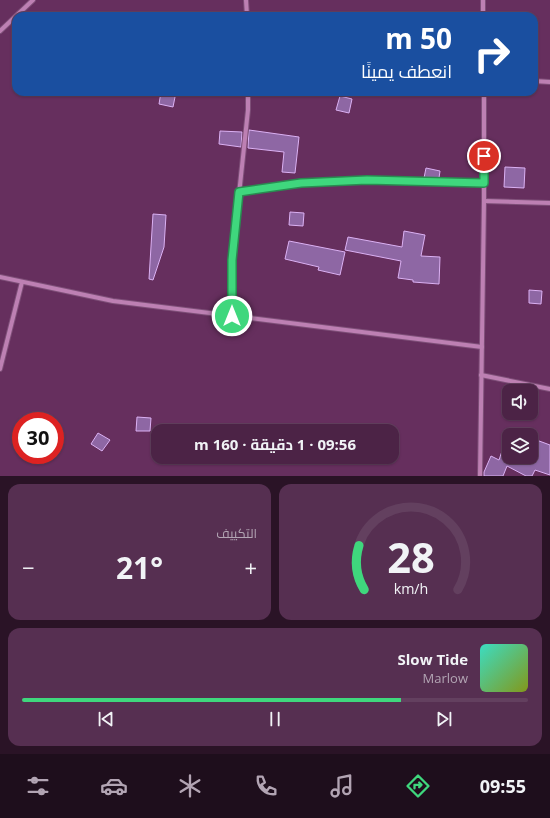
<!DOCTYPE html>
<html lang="ar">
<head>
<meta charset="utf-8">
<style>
	body { margin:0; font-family:"Open Sans",Cairo,sans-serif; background:#562f51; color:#f1f3f6; direction:rtl; height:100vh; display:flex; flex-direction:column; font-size:15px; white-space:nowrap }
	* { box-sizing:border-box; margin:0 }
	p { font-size:13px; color:#b2a4b3 }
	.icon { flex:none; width:22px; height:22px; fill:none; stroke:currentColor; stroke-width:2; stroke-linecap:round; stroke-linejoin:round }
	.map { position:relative; height:476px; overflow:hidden; direction:ltr }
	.panel { display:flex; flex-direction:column; gap:8px; padding:8px; background:#2a1326; flex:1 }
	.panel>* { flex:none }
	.top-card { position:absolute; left:12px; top:12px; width:526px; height:84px; border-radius:12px; box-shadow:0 1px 3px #0004,0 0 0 1px #63405f; direction:rtl; background:#1a4fa0; color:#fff; overflow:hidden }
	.controls { position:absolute; left:502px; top:384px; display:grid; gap:8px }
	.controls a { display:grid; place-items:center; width:36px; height:36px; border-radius:8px; background:#4c2346; box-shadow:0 1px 3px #0004,0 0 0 1px #63405f; font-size:20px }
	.speed { position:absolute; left:12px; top:412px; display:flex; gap:8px; font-size:20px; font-weight:700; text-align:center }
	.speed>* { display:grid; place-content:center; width:52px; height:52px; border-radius:50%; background:#4c2346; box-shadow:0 1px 3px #0004,0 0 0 1px #63405f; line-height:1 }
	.speed .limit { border:6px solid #d22; background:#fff; color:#111 }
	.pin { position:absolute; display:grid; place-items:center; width:34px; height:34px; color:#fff; margin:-17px; border:2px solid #fff; border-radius:50%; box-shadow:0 1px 4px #0007 }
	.me { position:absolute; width:44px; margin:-22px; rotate:0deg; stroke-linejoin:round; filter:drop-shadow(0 0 3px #0008) }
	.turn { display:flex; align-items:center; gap:14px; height:84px; padding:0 20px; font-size:18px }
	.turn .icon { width:52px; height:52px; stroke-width:2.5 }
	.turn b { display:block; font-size:28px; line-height:34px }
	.big { font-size:30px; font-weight:700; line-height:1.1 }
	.panel .card { flex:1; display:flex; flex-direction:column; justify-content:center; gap:6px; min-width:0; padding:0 14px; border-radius:12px; background:#562f51 }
	.panel .dial { align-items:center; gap:0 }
	.dial svg { height:104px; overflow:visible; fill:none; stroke:#63405f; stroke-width:7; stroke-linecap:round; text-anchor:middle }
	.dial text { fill:#f1f3f6; stroke:none }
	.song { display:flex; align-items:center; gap:12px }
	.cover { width:48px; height:48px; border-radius:6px; background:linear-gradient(135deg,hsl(170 70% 55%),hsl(70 70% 35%)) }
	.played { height:4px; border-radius:2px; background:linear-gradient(90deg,#3fd77d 75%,#63405f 75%) }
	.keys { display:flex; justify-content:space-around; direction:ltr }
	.heat { display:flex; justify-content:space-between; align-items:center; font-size:22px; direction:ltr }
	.panel .tiles { flex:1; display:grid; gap:8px; grid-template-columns:1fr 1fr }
	.card:last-child { grid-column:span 2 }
	.trip { position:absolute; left:151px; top:424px; width:248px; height:40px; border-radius:12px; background:#4c2346; box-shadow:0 1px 3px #0004,0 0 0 1px #63405f; font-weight:700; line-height:40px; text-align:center; direction:rtl }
	.dock { display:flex; height:64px; justify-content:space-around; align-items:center; background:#1e0e1c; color:#b2a4b3 }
	.dock .icon { width:28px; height:28px }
	.dock .on { color:#3fd77d }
	.dock b { font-size:18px; color:#f1f3f6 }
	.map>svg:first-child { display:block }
	.building { fill:#8e67a4; stroke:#dbb1f3 }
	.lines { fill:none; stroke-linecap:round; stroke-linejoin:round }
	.minor-casing { stroke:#7e4f78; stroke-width:6 }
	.minor { stroke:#bd80b3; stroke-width:4 }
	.route-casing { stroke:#298c51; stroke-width:10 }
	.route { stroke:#3fd77d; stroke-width:7 }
</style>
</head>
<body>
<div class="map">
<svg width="550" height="476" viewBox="0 0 550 476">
	<rect width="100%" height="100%" fill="#662f5e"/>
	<g class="building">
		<polygon points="161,92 176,92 173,107 159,104"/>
		<polygon points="340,96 352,99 349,113 336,110"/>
		<polygon points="249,130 299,137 295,173 282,172 284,152 248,148"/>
		<polygon points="220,131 242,132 241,147 219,144"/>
		<polygon points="505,167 525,168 524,188 504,187"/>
		<polygon points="426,168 440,171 439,178 424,178"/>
		<polygon points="290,212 304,213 303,226 289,225"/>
		<polygon points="153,214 166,215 164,247 153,280 149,279"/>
		<polygon points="404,231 425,235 421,256 440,257 439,284 413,282 413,280 398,278 401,261 345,250 348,237 402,247"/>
		<polygon points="289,241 345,252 340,275 318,270 319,267 285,259"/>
		<polygon points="529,290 542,291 541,304 529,303"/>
		<polygon points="137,417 151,418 150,431 136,431"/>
		<polygon points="98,433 110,440 102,451 91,444"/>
		<polygon points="531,438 550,445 550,475 535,470 532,476 526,476 507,466 503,476 484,476 484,472 491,456 499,460 505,442 509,443 509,457 531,457"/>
	</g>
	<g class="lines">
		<g class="minor-casing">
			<g id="minor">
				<polyline points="246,0 247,16"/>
				<polyline points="483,0 483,16"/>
				<polyline points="0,31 33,0"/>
				<polyline points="534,81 550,82"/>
				<polyline points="239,192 301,183 367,180 484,183"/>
				<polyline points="484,201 550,203"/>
				<polyline points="0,277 113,301 482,347"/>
				<polyline points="232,316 232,260 248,110 248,92"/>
				<polyline points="0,369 22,282"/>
				<polyline points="481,375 550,389"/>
				<polyline points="480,476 484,201 484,92"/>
			</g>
		</g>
		<use href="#minor" class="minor"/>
	</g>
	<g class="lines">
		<g class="route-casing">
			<polyline id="route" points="232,316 232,260 239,192 301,183 367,180 484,183 484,156"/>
		</g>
		<use href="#route" class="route"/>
	</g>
</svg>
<div class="controls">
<a><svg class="icon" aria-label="sound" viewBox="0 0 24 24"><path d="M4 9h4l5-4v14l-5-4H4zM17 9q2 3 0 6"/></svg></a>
<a><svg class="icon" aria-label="layers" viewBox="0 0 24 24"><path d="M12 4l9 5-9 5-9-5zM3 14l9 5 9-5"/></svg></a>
</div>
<div class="speed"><div class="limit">30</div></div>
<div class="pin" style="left:484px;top:156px;background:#d93025"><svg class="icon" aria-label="arrive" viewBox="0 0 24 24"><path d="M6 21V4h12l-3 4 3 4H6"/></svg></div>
<svg class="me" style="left:232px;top:316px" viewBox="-20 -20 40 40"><circle r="17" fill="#3fd77d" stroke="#fff" stroke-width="3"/><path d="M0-11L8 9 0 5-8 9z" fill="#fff"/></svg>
<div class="trip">09:56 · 1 دقيقة · 160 m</div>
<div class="top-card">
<div class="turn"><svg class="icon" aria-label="right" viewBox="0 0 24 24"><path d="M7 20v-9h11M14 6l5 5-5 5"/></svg><div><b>50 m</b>انعطف يمينًا</div></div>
</div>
</div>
<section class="panel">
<div class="tiles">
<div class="card dial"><svg viewBox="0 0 100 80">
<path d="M14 69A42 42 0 1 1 86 69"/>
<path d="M14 69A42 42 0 0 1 10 35" stroke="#3fd77d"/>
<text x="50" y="56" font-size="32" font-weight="700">28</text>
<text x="50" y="72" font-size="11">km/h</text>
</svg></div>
<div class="card"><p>التكييف</p>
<div class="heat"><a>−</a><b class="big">21°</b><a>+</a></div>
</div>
<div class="card">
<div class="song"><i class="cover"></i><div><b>Slow Tide</b><p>Marlow</p></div></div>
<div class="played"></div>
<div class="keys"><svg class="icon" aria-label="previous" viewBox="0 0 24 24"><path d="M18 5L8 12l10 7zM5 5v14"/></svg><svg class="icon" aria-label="pause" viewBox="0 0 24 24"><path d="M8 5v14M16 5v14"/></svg><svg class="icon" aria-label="next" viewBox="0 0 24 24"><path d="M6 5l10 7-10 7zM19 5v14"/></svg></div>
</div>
</div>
</section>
<nav class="dock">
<b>09:55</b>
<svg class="icon on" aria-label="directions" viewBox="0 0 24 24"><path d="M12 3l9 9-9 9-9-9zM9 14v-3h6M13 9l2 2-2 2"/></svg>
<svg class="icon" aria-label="music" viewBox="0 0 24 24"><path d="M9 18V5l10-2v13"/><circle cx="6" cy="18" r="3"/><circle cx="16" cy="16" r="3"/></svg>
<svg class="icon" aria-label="phone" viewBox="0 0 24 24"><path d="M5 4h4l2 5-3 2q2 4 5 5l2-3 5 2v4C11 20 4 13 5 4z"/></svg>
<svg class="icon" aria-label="climate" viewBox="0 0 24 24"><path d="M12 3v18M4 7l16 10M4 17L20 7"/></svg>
<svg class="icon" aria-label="car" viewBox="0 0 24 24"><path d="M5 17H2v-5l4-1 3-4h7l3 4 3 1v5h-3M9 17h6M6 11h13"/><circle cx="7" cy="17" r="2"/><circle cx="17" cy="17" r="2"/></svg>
<svg class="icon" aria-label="filters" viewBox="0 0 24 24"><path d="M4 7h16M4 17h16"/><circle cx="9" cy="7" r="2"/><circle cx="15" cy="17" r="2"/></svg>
</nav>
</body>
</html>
